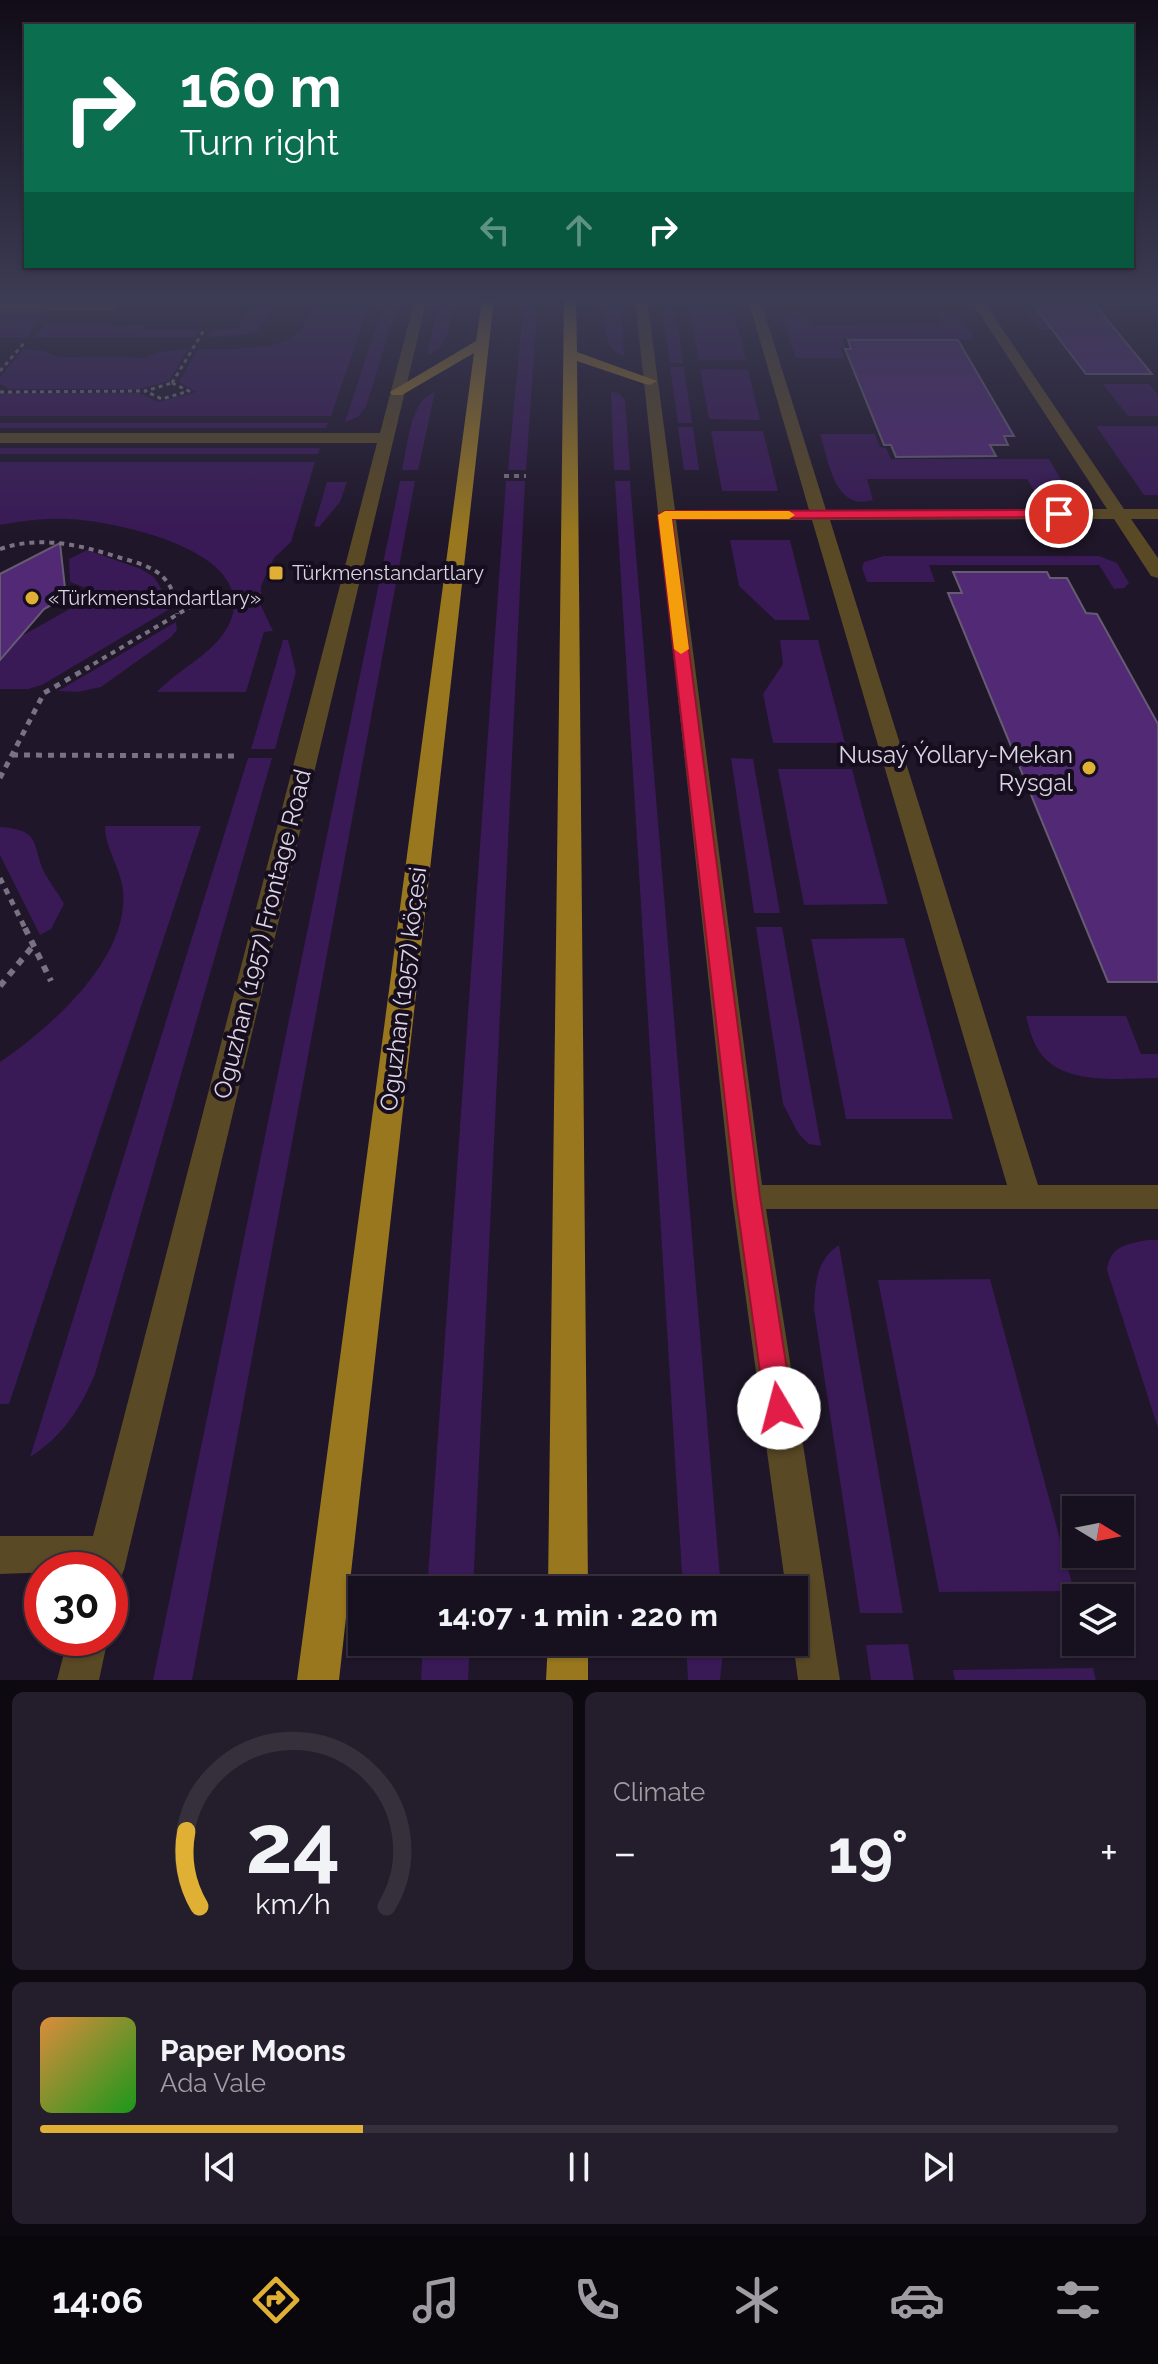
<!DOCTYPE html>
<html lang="en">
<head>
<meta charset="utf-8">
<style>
	body { margin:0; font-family:Raleway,sans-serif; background:#241e2c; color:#f1f3f6; height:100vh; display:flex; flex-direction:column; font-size:30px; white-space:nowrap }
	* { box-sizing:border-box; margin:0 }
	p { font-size:26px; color:#9e9da4 }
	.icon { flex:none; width:44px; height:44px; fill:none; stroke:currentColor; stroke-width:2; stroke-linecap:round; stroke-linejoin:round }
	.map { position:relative; height:1680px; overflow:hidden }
	.panel { display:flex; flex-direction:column; gap:12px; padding:12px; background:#0d0911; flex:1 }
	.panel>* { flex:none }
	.hud { position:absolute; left:24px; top:24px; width:1110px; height:244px; border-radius:0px; box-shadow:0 2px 6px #0004,0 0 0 2px #36303d; background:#0b6e4f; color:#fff; overflow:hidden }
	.needle { width:52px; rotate:100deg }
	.controls { position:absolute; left:1062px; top:1496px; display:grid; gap:16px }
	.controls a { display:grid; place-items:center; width:72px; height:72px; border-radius:0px; background:#17101f; box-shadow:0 2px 6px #0004,0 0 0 2px #36303d; font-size:40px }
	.speed { position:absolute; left:24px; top:1552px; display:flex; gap:16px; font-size:40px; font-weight:700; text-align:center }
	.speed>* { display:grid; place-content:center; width:104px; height:104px; border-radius:50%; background:#17101f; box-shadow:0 2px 6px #0004,0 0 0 2px #36303d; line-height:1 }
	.speed .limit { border:12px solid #d22; background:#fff; color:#111 }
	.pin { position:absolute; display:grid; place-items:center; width:68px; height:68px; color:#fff; margin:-34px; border:4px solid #fff; border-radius:50%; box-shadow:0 2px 8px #0007 }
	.me { position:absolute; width:88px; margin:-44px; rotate:352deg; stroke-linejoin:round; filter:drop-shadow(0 0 6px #0008) }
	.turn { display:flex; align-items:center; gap:28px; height:168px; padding:0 24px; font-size:36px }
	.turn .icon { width:104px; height:104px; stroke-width:2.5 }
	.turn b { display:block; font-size:56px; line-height:68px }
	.lanes { display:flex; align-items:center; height:76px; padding:0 24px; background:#0003; justify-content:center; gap:40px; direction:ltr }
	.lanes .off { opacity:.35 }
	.big { font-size:60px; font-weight:700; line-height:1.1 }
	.panel .widget { flex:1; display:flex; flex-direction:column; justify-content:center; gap:12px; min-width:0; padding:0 28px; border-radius:12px; background:#241e2c }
	.panel .dial { align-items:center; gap:0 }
	.dial svg { height:208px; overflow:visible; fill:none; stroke:#36303d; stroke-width:7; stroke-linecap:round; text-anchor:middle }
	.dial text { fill:#f1f3f6; stroke:none }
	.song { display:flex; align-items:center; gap:24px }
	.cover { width:96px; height:96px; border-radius:12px; background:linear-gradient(135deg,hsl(30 70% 55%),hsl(120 70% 35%)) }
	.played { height:8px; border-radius:4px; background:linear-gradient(90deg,#e0b034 30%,#36303d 30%) }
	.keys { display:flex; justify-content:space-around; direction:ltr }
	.heat { display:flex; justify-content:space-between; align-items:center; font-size:44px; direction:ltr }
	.panel .tiles { flex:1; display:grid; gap:12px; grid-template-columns:1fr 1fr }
	.widget:last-child { grid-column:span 2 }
	.trip { position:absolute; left:348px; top:1576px; width:460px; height:80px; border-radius:0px; background:#17101f; box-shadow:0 2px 6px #0004,0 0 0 2px #36303d; font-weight:700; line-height:80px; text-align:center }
	.tab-bar { display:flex; height:128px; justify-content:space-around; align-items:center; background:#09060c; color:#9e9da4 }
	.tab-bar .icon { width:56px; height:56px }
	.tab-bar .selected { color:#e0b034 }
	.tab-bar b { font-size:36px; color:#f1f3f6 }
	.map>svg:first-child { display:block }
	.green { fill:#391956 }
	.building { fill:#512975; stroke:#665c72; stroke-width:2 }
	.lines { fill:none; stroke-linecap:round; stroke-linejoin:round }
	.path-far3 { stroke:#7a7282; stroke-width:3; stroke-dasharray:4 4; stroke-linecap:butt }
	.path-far2 { stroke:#7a7282; stroke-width:4; stroke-dasharray:5 5; stroke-linecap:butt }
	.path-far1 { stroke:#7a7282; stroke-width:5; stroke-dasharray:6 6; stroke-linecap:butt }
	.path { stroke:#7a7282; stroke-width:6; stroke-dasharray:7 7; stroke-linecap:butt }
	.minor { fill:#594925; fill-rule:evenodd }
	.major { fill:#98771f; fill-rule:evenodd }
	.route { fill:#e11d48; stroke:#92132f; stroke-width:2 }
	.slow { fill:#f59e0b }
	.poi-dot { fill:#e0b034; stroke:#160d1f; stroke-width:3 }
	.labels { text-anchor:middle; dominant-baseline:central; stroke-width:8; stroke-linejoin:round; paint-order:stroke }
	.far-poi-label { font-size:20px; fill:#dbd5e2; stroke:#160d1f; text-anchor:start }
	.poi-label { font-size:24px; fill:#dbd5e2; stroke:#160d1f; text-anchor:end }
	.street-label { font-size:24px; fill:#dbd5e2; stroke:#160d1f }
</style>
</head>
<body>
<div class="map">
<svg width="1158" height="1680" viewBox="0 0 1158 1680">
	<rect width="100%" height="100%" fill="#1f1629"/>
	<g class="green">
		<polygon points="255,299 278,299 259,330 243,335 206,337 210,331 238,328"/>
		<path d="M315 299H371L331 416H0V395L7 393H139L158 402 196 392 179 382 198 349C224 349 278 352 298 333 306 325 310 310 315 299Z"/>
		<polygon points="385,299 399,299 366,407 358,417 345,422"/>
		<path d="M440 299H454C450 319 450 350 427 355Z"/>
		<polygon points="524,299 538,299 526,470 508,470"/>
		<path d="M605 299H620L624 356C600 349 606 319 605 299Z"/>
		<polygon points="661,299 673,299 683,363 670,363"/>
		<polygon points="688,299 731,299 746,360 699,360"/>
		<polygon points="1149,299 1158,299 1158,311 1042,311 1055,330 1040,330 1021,303 1151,303"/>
		<polygon points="0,311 45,311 27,338 0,338"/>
		<path d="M799 311 807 314 812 325 943 324 936 312C959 312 964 320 975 339H843L845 347 840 348 844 358H796L783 318 786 314Z"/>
		<polygon points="45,323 106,323 113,326 145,325 143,330 199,330 194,338 32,338"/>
		<polygon points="23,349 44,351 58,357 144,358 159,352 188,349 169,381 139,389 10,389 0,384 0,377"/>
		<polygon points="670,367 684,367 692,423 678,423"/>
		<polygon points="700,369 748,370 760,420 709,419"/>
		<polygon points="1103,384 1149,384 1158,395 1158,416 1128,416"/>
		<path d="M435 392 418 470H402C408 447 409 400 435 392Z"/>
		<polygon points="611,392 619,393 625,400 630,470 614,470"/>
		<polygon points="0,423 328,423 326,428 0,428"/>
		<polygon points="1096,426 1158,426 1158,495 1144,495"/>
		<polygon points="678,427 693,427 699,470 684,470"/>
		<polygon points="711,431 763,431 778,491 722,491"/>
		<path d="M820 434H875L880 447 886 448 891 459H1049L1070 495 1061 499 1040 500 1027 479H867L873 500C834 512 829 460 820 434Z"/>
		<polygon points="0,448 320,448 318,454 0,454"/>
		<path d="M0 462H315L291 542 274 558 261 586V606L273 631 264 632 246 692H157C181 666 224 650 233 613 248 548 113 521 68 519 45 518 22 521 0 525Z"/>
		<polygon points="400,481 415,481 192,1680 153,1680"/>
		<polygon points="506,481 525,481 473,1590 427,1590"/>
		<polygon points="615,481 630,481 721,1590 683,1590"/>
		<polygon points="327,482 347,482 340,502 319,527 314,526"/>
		<polygon points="730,540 790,540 810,620 775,620 739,586"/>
		<polygon points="87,550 141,569 154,577 170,603 168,610 42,685 28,689 0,689 0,648 98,593 70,582 69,559"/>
		<polygon points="884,556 1099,556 1117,563 1129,583 1124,588 1114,589 1099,565 929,565 935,582 867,582 862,568 864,562"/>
		<polygon points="176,622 177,630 171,637 101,687 78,692 58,691"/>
		<polygon points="283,640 288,640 296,672 275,749 251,749"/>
		<polygon points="780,640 818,640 845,743 773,743 763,694 783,664"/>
		<path d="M248 758H272L95 1374C81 1408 62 1437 30 1457Z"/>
		<polygon points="731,758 753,759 780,913 754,913"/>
		<polygon points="778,769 852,769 888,904 804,905"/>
		<path d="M105 826H201L9 1404H0V1062C50 1028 129 959 123 891 121 868 105 849 105 826Z"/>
		<path d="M0 827C45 830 30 847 47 877 52 886 59 894 64 904L51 929 40 935 0 855Z"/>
		<polygon points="756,927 782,927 821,1146 809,1144 798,1133 783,1104"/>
		<polygon points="904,938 953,1119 846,1119 811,939"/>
		<path d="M1026 1016H1126L1141 1054H1158V1078C1122 1078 1062 1087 1039 1051 1032 1041 1029 1027 1026 1016Z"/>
		<path d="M1147 1240H1158V1428L1107 1270C1110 1246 1127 1244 1147 1240Z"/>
		<path d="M839 1245 903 1613H860L814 1309C815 1284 816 1260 839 1245Z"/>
		<polygon points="990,1279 1074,1591 939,1592 878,1280"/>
		<polygon points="423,1642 470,1642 468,1680 421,1680"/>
		<polygon points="686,1642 724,1642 720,1680 688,1680"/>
		<polygon points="908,1644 914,1680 871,1680 866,1645"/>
		<polygon points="1093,1668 1096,1680 955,1680 953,1670"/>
	</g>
	<g class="building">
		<polygon points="1029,299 1090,299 1152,374 1086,374"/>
		<polygon points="848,340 958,340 1014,436 1004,436 1008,445 990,445 996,456 896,457 891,445 884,445 845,349 851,349"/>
		<polygon points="60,543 66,597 44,609 0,660 0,574"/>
		<polygon points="953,572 1047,572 1050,578 1067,578 1086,613 1097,614 1158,724 1158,982 1108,982 948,593 962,593"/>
	</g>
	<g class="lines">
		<g class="path-far3">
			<polyline points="0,371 25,342"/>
			<polygon points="172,383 189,391 162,399 145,391"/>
			<polyline points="172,383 204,330"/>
			<polyline points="0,392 145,391"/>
		</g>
		<g class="path-far2">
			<polyline points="504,476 526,476"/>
			<path d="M0 549C42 535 80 545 121 558 135 562 150 566 161 575 172 585 177 600 177 614"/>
			<polyline points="85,669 207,597"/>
		</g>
		<g class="path-far1">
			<polyline points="12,755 239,756"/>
			<polyline points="0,778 44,693 89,667"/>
			<polyline points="0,878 26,930"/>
		</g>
		<g class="path">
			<polyline points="25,928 51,981"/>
			<polyline points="0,986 33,946"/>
		</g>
		<g class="minor">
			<polygon points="415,299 427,299 124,1570 118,1583 110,1586 110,1570 0,1574 0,1536 93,1536 377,443 0,443 0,433 380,433"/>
			<path d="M635 299H647L675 510H809L748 299H760L826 510 1107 509 970 299H982L1124 509H1158V519H1131L1158 558V578L1151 576 1114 519 830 520 1038 1185H1158V1209H766L840 1680H798L793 1642 794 1590H786L732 1197ZM676 520H812L1007 1185H762Z"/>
			<polygon points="0,303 111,303 117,307 111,311 0,311"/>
			<polygon points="68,1638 108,1638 99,1680 57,1680"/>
		</g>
		<g class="major">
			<polygon points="482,299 494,299 339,1680 297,1680 474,353 402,395 392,395 390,392 476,341"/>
			<polygon points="564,299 576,299 577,352 657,381 650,385 645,384 577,361 588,1590 548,1590"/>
			<polygon points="548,1642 588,1642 588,1680 546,1680"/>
		</g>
	</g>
	<linearGradient id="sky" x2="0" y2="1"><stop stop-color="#110c17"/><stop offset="0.56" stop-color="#3c3c54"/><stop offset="1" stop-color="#3c3c54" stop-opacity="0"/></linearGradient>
	<rect width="1158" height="534" fill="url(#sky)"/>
	<polygon class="route" points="1059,510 1064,511 1064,517 672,519 760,1197 793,1408 789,1417 779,1420 769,1417 765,1408 736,1197 658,515 665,511"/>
	<polygon class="slow" points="665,511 789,511 795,515 789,519 672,519 689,649 681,654 674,649 658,515"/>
	<g class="poi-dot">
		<rect x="268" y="565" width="16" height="16" rx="4"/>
		<circle cx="32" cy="598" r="8"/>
		<circle cx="1089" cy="768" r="8"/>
	</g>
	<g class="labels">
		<g class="far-poi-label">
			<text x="292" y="573">Türkmenstandartlary</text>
			<text x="48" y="598">«Türkmenstandartlary»</text>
		</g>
		<g class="poi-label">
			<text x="1073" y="754">Nusaý Ýollary-Mekan<tspan x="1073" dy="28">Rysgal</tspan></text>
		</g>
		<g class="street-label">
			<text transform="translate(262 934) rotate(-76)">Oguzhan (1957) Frontage Road</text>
			<text transform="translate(403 989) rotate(-83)">Oguzhan (1957) köçesi</text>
		</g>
	</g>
</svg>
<div class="controls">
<a><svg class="needle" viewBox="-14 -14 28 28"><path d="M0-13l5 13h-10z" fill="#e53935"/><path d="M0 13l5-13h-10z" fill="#9e9da4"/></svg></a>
<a><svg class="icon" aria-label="layers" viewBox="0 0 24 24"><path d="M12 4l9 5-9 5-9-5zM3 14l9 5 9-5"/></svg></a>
</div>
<div class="speed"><div class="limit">30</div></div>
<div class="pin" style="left:1059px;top:514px;background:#d93025"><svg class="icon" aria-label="arrive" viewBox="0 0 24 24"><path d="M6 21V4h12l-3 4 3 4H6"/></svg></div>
<svg class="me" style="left:779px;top:1408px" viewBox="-20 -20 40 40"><circle r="19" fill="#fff"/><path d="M0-13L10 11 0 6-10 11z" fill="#e11d48"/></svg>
<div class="trip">14:07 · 1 min · 220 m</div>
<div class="hud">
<div class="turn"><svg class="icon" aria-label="right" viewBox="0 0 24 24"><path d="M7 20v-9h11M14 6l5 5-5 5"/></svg><div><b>160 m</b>Turn right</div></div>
<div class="lanes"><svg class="icon off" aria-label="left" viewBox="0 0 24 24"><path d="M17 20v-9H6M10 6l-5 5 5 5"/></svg><svg class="icon off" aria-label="ahead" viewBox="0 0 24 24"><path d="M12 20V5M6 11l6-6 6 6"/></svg><svg class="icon" aria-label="right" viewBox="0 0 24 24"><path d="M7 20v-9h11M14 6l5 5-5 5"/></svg></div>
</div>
</div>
<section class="panel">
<div class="tiles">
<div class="widget dial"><svg viewBox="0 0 100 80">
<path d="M14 69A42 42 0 1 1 86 69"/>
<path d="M14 69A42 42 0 0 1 9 40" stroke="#e0b034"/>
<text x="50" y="56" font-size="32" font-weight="700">24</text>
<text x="50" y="72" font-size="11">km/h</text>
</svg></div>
<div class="widget"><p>Climate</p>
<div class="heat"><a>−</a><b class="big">19°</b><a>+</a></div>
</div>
<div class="widget">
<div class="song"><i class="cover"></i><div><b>Paper Moons</b><p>Ada Vale</p></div></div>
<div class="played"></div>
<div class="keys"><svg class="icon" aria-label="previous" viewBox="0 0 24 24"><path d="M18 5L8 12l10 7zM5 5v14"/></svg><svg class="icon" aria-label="pause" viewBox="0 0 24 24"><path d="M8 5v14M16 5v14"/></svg><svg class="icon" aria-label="next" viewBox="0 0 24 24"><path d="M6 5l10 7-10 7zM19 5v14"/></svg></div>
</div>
</div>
</section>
<nav class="tab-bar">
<b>14:06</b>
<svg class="icon selected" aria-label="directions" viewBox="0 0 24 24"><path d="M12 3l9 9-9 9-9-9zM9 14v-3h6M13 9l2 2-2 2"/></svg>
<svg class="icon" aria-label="music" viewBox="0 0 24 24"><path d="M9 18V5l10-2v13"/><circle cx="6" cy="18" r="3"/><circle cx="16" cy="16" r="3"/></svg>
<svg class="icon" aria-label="phone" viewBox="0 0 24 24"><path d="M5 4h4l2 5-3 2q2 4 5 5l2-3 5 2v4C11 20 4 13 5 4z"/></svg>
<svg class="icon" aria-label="climate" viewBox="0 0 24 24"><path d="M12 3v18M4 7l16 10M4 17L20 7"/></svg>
<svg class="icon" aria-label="car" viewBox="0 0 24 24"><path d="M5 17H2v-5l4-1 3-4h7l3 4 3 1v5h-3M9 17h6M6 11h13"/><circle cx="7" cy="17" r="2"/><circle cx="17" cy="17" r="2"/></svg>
<svg class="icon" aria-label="filters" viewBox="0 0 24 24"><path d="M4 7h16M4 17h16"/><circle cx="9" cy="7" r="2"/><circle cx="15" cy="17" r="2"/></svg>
</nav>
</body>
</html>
